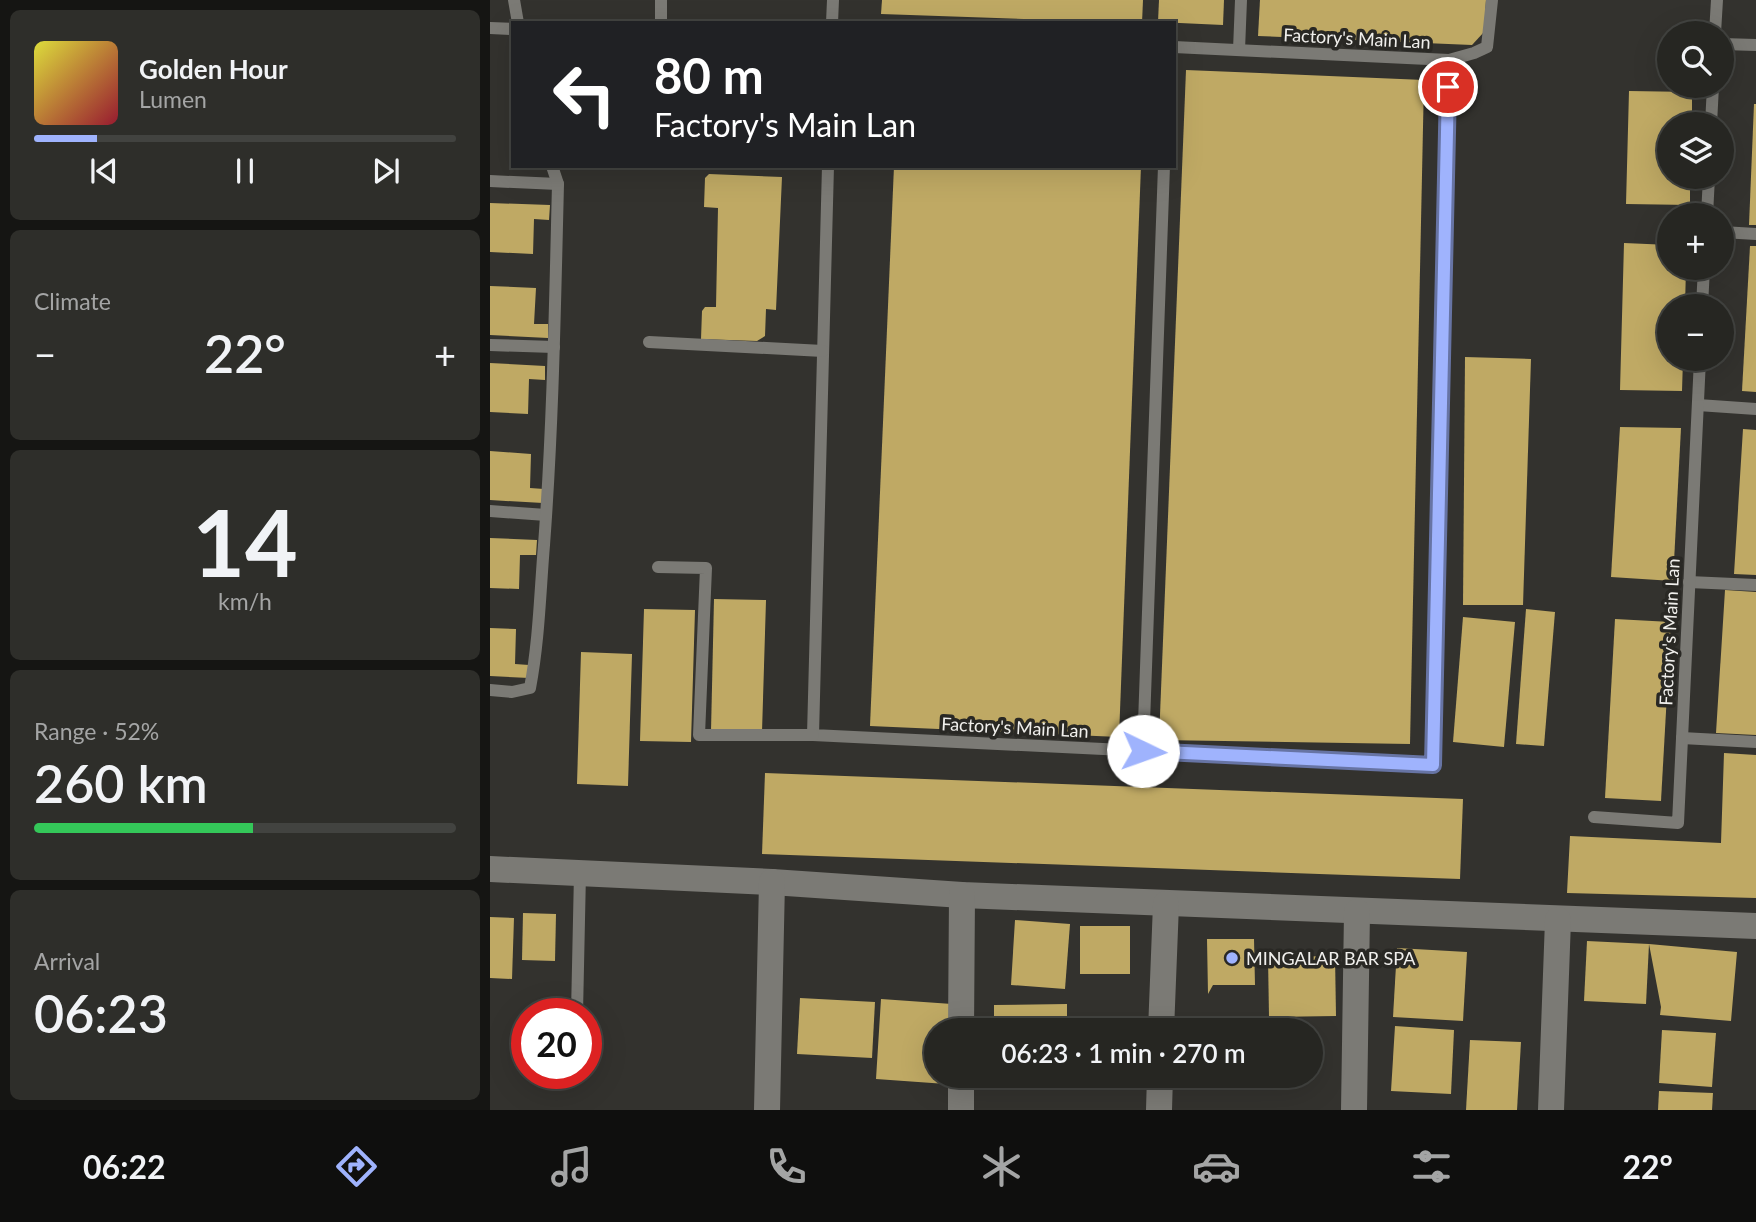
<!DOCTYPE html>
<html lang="en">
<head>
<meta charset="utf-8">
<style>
	body { margin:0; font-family:Lato,sans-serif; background:#2e2e2a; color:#f1f3f6; height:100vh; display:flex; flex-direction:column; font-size:26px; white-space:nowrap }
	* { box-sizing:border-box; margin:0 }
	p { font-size:23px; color:#a4a5a5 }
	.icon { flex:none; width:38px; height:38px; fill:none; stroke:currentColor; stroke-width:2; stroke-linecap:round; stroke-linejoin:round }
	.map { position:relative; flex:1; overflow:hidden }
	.drawer { display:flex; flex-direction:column; gap:10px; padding:10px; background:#151513; width:490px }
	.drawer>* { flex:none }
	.guide { position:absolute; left:21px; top:21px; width:665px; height:147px; border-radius:0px; box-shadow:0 7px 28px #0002,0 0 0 2px #424340; background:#202124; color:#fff; overflow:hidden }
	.tools { position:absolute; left:1167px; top:21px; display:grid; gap:14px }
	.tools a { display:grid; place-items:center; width:77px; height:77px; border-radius:50%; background:#262622; box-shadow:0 7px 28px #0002,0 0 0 2px #424340; font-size:35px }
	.speed { position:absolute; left:21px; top:998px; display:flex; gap:14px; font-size:35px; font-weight:700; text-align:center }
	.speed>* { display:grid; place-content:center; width:91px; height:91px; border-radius:50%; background:#262622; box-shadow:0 7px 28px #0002,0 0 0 2px #424340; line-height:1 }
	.speed .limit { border:10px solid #d22; background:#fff; color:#111 }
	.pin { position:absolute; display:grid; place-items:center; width:60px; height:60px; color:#fff; margin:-30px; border:4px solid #fff; border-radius:50%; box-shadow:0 2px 7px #0007 }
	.me { position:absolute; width:77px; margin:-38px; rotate:93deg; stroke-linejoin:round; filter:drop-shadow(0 0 5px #0008) }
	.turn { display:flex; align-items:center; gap:24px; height:147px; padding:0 28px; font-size:32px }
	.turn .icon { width:91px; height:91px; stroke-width:2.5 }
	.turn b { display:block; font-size:49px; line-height:60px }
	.big { font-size:52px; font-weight:600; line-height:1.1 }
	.drawer .widget { flex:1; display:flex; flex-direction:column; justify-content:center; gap:10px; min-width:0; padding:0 24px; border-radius:10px; background:#2e2e2a }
	.drawer .dial { align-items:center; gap:0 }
	.dial b { font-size:91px; line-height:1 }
	.song { display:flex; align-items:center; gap:21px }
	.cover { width:84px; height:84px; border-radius:10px; background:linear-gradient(135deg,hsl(60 70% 55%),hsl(350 70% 35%)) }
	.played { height:7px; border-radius:4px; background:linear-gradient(90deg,#9fb3fd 15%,#424340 15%) }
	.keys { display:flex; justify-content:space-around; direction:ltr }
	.heat { display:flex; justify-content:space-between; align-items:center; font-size:38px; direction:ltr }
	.charge { height:10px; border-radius:5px; background:linear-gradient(90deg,#34c759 52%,#424340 0) }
	.trip { position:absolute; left:434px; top:1018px; width:399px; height:70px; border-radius:35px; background:#262622; box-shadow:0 7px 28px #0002,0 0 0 2px #424340; font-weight:600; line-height:70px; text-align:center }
	.tab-bar { display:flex; height:112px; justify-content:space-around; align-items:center; background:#0f0f0e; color:#a4a5a5 }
	.tab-bar .icon { width:49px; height:49px }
	.tab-bar .on { color:#9fb3fd }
	.tab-bar b { font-size:32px; color:#f1f3f6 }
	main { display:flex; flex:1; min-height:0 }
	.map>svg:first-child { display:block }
	.building { fill:#bfa964 }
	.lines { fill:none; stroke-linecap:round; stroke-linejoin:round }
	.service { stroke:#7b7a75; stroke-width:12 }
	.minor { stroke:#7b7a75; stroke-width:26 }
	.route-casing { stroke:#6774a4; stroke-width:18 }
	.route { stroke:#9fb3fd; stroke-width:12 }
	.poi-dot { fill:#9fb3fd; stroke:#292824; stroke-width:2.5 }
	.labels { text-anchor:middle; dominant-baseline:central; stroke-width:7; stroke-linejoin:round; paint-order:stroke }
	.street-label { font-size:18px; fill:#f0efec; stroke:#292824 }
	.poi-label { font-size:18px; fill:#f0efec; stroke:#292824; text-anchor:start }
</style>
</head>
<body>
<main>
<section class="drawer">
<div class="widget">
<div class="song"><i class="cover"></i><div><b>Golden Hour</b><p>Lumen</p></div></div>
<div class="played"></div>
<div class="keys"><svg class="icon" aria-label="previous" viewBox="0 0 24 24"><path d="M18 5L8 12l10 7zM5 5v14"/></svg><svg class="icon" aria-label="pause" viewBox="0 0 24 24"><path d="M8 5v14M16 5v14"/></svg><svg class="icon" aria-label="next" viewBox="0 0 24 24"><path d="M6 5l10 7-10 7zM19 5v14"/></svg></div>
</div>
<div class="widget"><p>Climate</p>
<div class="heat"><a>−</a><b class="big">22°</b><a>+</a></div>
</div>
<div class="widget dial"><b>14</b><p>km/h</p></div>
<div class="widget"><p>Range · 52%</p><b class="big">260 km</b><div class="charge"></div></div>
<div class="widget"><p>Arrival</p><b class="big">06:23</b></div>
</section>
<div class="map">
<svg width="1266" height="1110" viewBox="0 0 1266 1110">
	<rect width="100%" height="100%" fill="#33322e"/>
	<g class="building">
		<polygon points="392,0 653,0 652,23 391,14"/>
		<polygon points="669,0 734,0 733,25 668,22"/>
		<polygon points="770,0 996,0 994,32 982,45 768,36"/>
		<polygon points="696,70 934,80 920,744 669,740"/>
		<polygon points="1139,91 1202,92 1202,124 1180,124 1180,177 1200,177 1200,205 1136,204"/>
		<polygon points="1264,104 1266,104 1266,225 1259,225"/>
		<polygon points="404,166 651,166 629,737 380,726"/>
		<polygon points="219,174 292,177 286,310 276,309 275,336 267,341 211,339 212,311 215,307 226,307 228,208 214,207 215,178"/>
		<polygon points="0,203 60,205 59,220 44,219 43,254 0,252"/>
		<polygon points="1134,243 1180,245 1180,268 1196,268 1195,306 1180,306 1180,359 1193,359 1192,391 1130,390"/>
		<polygon points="1260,246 1266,246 1266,392 1252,391"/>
		<polygon points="0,286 46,288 44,324 58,324 58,338 0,335"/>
		<polygon points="975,357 1041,359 1033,605 973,605"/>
		<polygon points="0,363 55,366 55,380 39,379 38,414 0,412"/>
		<polygon points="1130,427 1191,428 1183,581 1121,577"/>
		<polygon points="1253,429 1266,430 1266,575 1244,574"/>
		<polygon points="0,451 41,454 40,488 54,489 53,503 0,500"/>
		<polygon points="0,538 47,540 46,555 30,555 29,589 0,588"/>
		<polygon points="1235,590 1266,592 1266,735 1226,733"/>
		<polygon points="224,599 276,600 272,732 221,731"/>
		<polygon points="154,609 205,610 201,742 150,741"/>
		<polygon points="1036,609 1065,612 1054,746 1026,744"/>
		<polygon points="973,617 1025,622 1014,747 963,742"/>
		<polygon points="1125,619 1181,622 1171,801 1115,798"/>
		<polygon points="0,628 26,629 25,664 39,665 39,678 0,676"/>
		<polygon points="91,652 142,654 138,786 87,784"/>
		<polygon points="1234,753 1266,755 1266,898 1077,893 1080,836 1231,843"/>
		<polygon points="275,773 973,799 970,879 272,854"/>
		<polygon points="33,913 66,914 65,961 32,960"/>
		<polygon points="0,917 24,918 22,979 0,978"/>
		<polygon points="525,920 580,924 575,989 521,985"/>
		<rect x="590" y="926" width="50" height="48"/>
		<polygon points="717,939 764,939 765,985 723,985 718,994"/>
		<polygon points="1097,941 1159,944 1156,1004 1094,1001"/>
		<polygon points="1159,944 1247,952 1241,1021 1170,1015 1171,1007"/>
		<polygon points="907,948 977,952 973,1021 903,1017"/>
		<polygon points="845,956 846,1016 779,1017 778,957"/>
		<polygon points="310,998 385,1002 382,1058 307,1054"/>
		<polygon points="391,999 462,1004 460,1031 446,1031 446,1076 457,1076 456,1084 386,1079"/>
		<polygon points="577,1004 577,1031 504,1031 504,1005"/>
		<polygon points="644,1021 645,1031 594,1031 593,1024"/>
		<polygon points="905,1026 964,1030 961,1094 901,1091"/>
		<polygon points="1172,1030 1226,1033 1222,1087 1169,1083"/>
		<polygon points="980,1040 1031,1042 1027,1110 976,1110"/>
		<polygon points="546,1076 578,1076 578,1088 546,1089"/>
		<polygon points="1169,1091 1223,1093 1222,1110 1168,1110"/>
	</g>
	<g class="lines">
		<g class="service">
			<polyline points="24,0 28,23"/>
			<polyline points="171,23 171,0"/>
			<polyline points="342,23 343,0"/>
			<polyline points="0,28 23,29"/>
			<polyline points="1225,33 1227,0"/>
			<polyline points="1232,44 1266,45"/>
			<polyline points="749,50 751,0"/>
			<polyline points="959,60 984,53 997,47 1002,0"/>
			<polyline points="1221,124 1223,86"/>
			<polyline points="338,166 323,735 943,765 959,60 684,47"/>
			<polyline points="0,181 68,184"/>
			<polyline points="1217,215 1219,177"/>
			<polyline points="1232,232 1266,234"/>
			<polyline points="1212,306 1214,268"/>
			<polyline points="159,342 333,351"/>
			<polyline points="0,345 64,347"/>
			<polyline points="1208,405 1266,409"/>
			<polyline points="0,511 56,515"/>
			<polyline points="168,567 216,568 209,735 323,735"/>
			<polyline points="1199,582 1266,585"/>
			<path d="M0 690 22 692 40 688C49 641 50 593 54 545 63 425 65 304 68 184L62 166"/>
			<polyline points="1192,738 1266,742"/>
			<polyline points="653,751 674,166"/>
			<polyline points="1104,817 1188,823 1210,359"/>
			<polyline points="87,1013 90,873"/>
		</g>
		<g class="minor">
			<polyline points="0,869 282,882 472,895 1266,926"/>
			<polyline points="471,1031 472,895"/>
			<polyline points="671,1031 676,904"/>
			<polyline points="277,1110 282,882"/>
			<polyline points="471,1110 471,1076"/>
			<polyline points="669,1110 670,1076"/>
			<polyline points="864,1110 867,912"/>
			<polyline points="1061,1110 1068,920"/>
		</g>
	</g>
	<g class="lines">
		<g class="route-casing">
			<polyline id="route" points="653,751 943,765 958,87"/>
		</g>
		<use href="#route" class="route"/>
	</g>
	<circle class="poi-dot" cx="742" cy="958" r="7"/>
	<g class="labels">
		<g class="street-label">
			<text transform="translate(867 38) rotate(3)">Factory's Main Lan</text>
			<text transform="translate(1179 632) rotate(-87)">Factory's Main Lan</text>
			<text transform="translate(525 727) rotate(3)">Factory's Main Lan</text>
		</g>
		<g class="poi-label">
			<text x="756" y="958">MINGALAR BAR SPA</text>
		</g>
	</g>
</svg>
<div class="tools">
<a><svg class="icon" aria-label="search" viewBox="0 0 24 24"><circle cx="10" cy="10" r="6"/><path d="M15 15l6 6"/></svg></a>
<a><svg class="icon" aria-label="layers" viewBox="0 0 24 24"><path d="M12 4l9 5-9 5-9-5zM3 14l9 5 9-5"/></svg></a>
<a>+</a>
<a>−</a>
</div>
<div class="speed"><div class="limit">20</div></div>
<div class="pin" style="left:958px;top:87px;background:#d93025"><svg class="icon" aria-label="arrive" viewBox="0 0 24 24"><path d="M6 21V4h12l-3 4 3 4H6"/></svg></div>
<svg class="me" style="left:653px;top:751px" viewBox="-20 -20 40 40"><circle r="19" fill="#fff"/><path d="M0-13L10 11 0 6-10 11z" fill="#9fb3fd"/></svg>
<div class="trip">06:23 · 1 min · 270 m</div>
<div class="guide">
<div class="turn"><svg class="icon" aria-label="left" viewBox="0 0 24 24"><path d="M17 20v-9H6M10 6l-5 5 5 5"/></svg><div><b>80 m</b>Factory's Main Lan</div></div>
</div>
</div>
</main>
<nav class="tab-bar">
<b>06:22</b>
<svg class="icon on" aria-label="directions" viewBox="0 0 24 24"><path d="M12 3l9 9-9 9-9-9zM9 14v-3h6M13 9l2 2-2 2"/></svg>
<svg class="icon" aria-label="music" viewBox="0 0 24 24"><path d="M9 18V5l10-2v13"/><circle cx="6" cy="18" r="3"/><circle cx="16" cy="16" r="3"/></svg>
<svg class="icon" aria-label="phone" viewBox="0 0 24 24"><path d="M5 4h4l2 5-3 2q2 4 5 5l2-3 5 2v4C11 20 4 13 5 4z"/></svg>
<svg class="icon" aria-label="climate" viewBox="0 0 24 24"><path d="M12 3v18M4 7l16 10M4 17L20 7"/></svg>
<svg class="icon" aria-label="car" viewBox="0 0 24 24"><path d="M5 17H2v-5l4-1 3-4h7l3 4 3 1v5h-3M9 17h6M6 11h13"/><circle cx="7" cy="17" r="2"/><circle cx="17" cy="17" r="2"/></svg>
<svg class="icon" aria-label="filters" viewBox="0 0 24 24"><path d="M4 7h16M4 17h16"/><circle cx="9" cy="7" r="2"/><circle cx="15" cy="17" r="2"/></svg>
<b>22°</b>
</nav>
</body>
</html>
